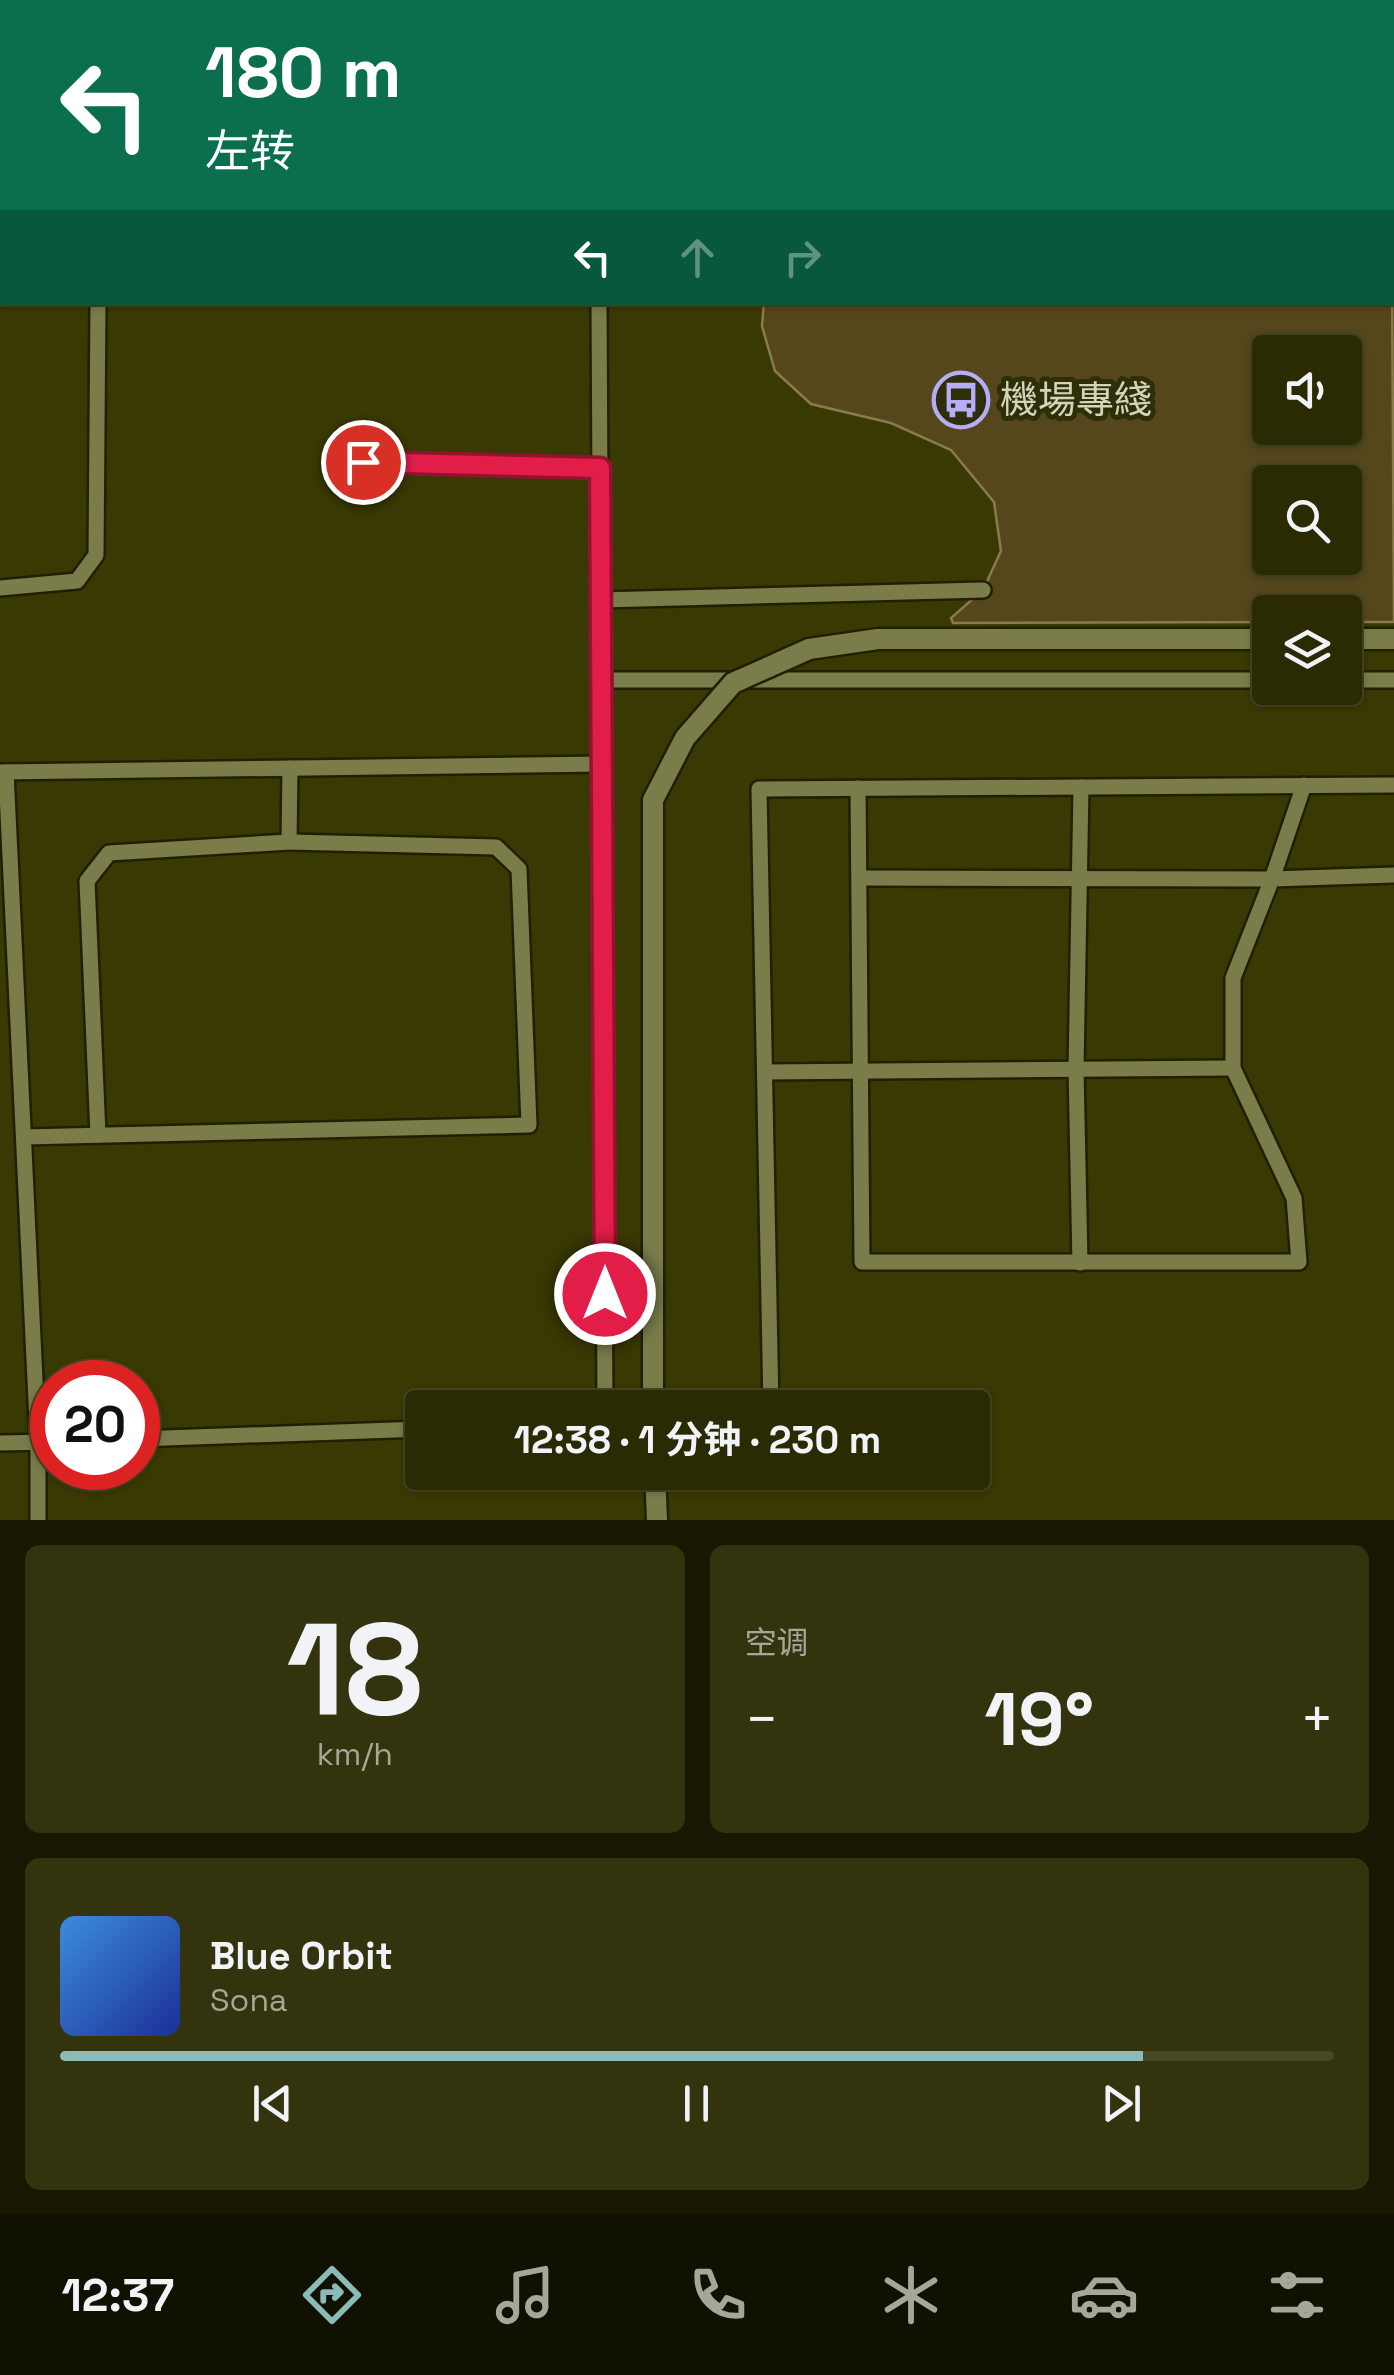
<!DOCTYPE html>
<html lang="zh">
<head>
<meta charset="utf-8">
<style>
	body { margin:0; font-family:"Space Grotesk","Noto Sans SC",sans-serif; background:#33330d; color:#f1f3f6; height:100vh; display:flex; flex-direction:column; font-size:38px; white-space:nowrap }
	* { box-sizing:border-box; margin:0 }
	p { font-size:32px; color:#a6a79a }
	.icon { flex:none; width:55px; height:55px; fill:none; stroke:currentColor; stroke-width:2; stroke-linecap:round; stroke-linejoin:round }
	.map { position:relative; height:1520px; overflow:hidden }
	.panel { display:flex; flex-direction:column; gap:25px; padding:25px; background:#181802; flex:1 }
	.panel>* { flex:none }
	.guide { position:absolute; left:0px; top:0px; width:1395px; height:305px; box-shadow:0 2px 8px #0004,0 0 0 2px #474725; background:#0b6e4f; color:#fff; overflow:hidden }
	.controls { position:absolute; left:1252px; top:335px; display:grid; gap:20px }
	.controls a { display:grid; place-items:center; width:110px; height:110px; border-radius:10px; background:#2b2b03; box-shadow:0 2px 8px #0004,0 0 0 2px #474725; font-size:50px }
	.speed { position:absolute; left:30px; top:1360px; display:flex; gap:20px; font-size:50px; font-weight:700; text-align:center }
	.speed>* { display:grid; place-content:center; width:130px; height:130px; border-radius:50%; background:#2b2b03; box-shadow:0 2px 8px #0004,0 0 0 2px #474725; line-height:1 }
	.speed .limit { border:15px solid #d22; background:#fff; color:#111 }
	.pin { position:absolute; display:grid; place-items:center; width:85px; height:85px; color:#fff; margin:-42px; border:5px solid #fff; border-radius:50%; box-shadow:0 2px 10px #0007 }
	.me { position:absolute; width:110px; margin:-55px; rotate:0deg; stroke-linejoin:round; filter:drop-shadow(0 0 8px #0008) }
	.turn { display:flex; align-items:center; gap:35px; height:210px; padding:0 40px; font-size:45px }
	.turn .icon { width:130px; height:130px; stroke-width:2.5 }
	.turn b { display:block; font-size:70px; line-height:85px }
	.lanes { display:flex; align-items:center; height:95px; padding:0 40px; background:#0003; justify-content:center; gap:50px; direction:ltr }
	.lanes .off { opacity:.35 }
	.big { font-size:75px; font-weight:700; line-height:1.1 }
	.panel .card { flex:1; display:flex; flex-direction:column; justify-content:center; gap:15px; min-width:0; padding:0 35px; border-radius:15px; background:#33330d }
	.panel .dial { align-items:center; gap:0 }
	.dial b { font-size:130px; line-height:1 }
	.song { display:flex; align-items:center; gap:30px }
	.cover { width:120px; height:120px; border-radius:15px; background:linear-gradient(135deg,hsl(210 70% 55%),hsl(230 70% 35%)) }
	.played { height:10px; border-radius:5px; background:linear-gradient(90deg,#8bbbb9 85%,#474725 85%) }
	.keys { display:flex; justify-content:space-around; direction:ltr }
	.heat { display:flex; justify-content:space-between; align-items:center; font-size:55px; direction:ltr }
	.panel .tiles { flex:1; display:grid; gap:25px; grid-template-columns:1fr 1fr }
	.card:last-child { grid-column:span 2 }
	.trip { position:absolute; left:405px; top:1390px; width:585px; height:100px; border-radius:10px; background:#2b2b03; box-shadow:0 2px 8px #0004,0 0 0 2px #474725; font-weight:700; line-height:100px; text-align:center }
	.dock { display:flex; height:160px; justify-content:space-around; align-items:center; background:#111101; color:#a6a79a }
	.dock .icon { width:70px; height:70px }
	.dock .current { color:#8bbbb9 }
	.dock b { font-size:45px; color:#f1f3f6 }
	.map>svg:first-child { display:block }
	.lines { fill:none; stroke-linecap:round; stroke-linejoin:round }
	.taxiway { stroke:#74744a; stroke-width:85 }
	.building { fill:#55461c; stroke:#8b7a4a; stroke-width:2.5; fill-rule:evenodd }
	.service-casing { stroke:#202000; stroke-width:20 }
	.minor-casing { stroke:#202000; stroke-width:25 }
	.service { stroke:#7a7c4a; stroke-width:15 }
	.minor { stroke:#7a7c4a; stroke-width:20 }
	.minor-bridge-casing { stroke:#202000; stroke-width:25; stroke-linecap:butt }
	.minor-bridge { stroke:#7a7c4a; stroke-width:20 }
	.route-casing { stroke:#92132f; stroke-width:25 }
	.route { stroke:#e11d48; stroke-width:18 }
	.labels { text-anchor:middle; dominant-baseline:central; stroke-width:10; stroke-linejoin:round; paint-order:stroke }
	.poi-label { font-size:38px; fill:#d3d4bb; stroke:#2e2f09; text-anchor:start }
</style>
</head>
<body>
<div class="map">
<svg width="1394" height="1520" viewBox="0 0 1394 1520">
	<rect width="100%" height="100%" fill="#393904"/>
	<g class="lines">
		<g class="taxiway">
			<polyline points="111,0 111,2"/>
			<polyline points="267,0 267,2"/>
			<polyline points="732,0 732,2"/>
			<polyline points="951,0 952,2"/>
			<polyline points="1168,0 1169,2"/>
			<polyline points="518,2 518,0"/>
			<polyline points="1388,2 1388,0"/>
			<polyline points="0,109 2,109"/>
		</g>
	</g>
	<path class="building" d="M1392 268 1394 622H1345V612H1270V622L953 623 951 618 983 590 1001 551 994 502 951 450 891 423 811 404 775 371 762 326 764 302H1392ZM1270 352H1345V428H1270ZM1270 482H1345V558H1270Z"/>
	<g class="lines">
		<g class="service-casing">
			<g id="service">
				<polyline points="1392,215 1394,215"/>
				<polyline points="0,224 2,223"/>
				<polyline points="599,302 605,1408"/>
				<polyline points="363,462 600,468"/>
				<polyline points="0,588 77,581 96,555 98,302"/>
				<polyline points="601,600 983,590"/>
				<polyline points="601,680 1270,680"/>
				<polyline points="1345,680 1394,680"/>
				<polyline points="0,772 602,764"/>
				<polyline points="6,772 38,1443 38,1520"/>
				<polyline points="858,788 862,1262 1299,1262 1294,1198 1233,1068 1233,978 1272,879 1394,875"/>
				<polyline points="859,878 1272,879 1304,785"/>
				<polyline points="765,1072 1233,1068"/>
				<polyline points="98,1135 87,881 109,853 289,842 290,768"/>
				<polyline points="24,1137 529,1125 519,869 496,847 289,842"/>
				<polyline points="1080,1263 1076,1069 1081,787"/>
				<polyline points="771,1408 759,789 1394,785"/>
				<polyline points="138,1439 422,1429"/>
				<polyline points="0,1443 52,1442"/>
			</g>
		</g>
		<g class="minor-casing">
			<g id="minor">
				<polyline points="1345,639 1394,639"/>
				<polyline points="655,1472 657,1520"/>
			</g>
		</g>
		<use href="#service" class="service"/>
		<use href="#minor" class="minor"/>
		<g class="minor-bridge-casing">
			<polyline id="minor-bridge" points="653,1408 653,800 685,738 733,683 809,649 878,639 1270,639"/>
		</g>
		<use href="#minor-bridge" class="minor-bridge"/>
	</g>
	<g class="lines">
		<g class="route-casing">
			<polyline id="route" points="363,462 600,468 605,1294"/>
		</g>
		<use href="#route" class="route"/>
	</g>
	<defs>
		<g id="bus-ring" transform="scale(2.875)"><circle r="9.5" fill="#2e2f09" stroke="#b6acf8" stroke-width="1.5"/><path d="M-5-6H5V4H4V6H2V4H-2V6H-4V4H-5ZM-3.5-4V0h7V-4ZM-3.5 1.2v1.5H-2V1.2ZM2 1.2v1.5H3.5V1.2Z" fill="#b6acf8"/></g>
	</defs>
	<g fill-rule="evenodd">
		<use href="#bus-ring" x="961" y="400"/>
	</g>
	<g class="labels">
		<g class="poi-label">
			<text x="1000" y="400">機場專綫</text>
		</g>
	</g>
</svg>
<div class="controls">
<a><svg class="icon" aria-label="sound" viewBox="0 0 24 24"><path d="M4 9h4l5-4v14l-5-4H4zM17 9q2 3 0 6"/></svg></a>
<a><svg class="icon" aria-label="search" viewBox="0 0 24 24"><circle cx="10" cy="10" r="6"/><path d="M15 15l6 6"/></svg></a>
<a><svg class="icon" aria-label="layers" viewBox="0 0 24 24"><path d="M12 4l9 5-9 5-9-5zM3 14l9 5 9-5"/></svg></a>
</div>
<div class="speed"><div class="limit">20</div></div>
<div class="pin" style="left:363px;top:462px;background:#d93025"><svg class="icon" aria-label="arrive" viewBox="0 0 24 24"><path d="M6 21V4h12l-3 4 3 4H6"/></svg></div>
<svg class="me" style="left:605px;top:1294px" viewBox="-20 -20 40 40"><circle r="17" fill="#e11d48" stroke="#fff" stroke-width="3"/><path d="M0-11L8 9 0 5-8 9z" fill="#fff"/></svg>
<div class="trip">12:38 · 1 分钟 · 230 m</div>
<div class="guide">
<div class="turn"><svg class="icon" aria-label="left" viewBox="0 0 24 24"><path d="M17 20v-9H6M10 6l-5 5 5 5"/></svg><div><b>180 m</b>左转</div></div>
<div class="lanes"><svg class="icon" aria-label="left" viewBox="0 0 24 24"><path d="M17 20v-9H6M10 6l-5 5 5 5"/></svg><svg class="icon off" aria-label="ahead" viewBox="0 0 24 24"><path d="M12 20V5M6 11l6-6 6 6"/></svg><svg class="icon off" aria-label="right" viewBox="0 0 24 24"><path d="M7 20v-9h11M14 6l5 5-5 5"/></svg></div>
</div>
</div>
<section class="panel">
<div class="tiles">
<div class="card dial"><b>18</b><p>km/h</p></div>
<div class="card"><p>空调</p>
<div class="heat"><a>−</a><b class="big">19°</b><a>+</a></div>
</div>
<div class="card">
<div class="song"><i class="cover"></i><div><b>Blue Orbit</b><p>Sona</p></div></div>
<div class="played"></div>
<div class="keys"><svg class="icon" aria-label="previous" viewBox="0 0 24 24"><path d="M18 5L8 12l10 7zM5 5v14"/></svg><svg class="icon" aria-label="pause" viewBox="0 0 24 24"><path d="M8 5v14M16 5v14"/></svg><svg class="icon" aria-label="next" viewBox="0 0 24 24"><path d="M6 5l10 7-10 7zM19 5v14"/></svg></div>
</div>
</div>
</section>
<nav class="dock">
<b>12:37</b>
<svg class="icon current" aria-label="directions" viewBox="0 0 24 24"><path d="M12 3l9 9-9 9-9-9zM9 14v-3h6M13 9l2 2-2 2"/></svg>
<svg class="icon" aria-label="music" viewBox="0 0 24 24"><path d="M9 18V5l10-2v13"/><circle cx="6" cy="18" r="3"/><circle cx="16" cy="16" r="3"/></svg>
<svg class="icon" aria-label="phone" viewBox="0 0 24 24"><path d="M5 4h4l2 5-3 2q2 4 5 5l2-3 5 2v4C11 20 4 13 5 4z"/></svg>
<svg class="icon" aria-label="climate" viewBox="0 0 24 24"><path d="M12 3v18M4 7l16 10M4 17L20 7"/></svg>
<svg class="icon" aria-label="car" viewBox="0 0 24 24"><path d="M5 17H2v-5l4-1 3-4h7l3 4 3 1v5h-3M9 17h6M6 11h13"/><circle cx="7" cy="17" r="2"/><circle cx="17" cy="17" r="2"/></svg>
<svg class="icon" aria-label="filters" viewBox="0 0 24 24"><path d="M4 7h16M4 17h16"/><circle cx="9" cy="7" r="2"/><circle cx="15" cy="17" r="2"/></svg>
</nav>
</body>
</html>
